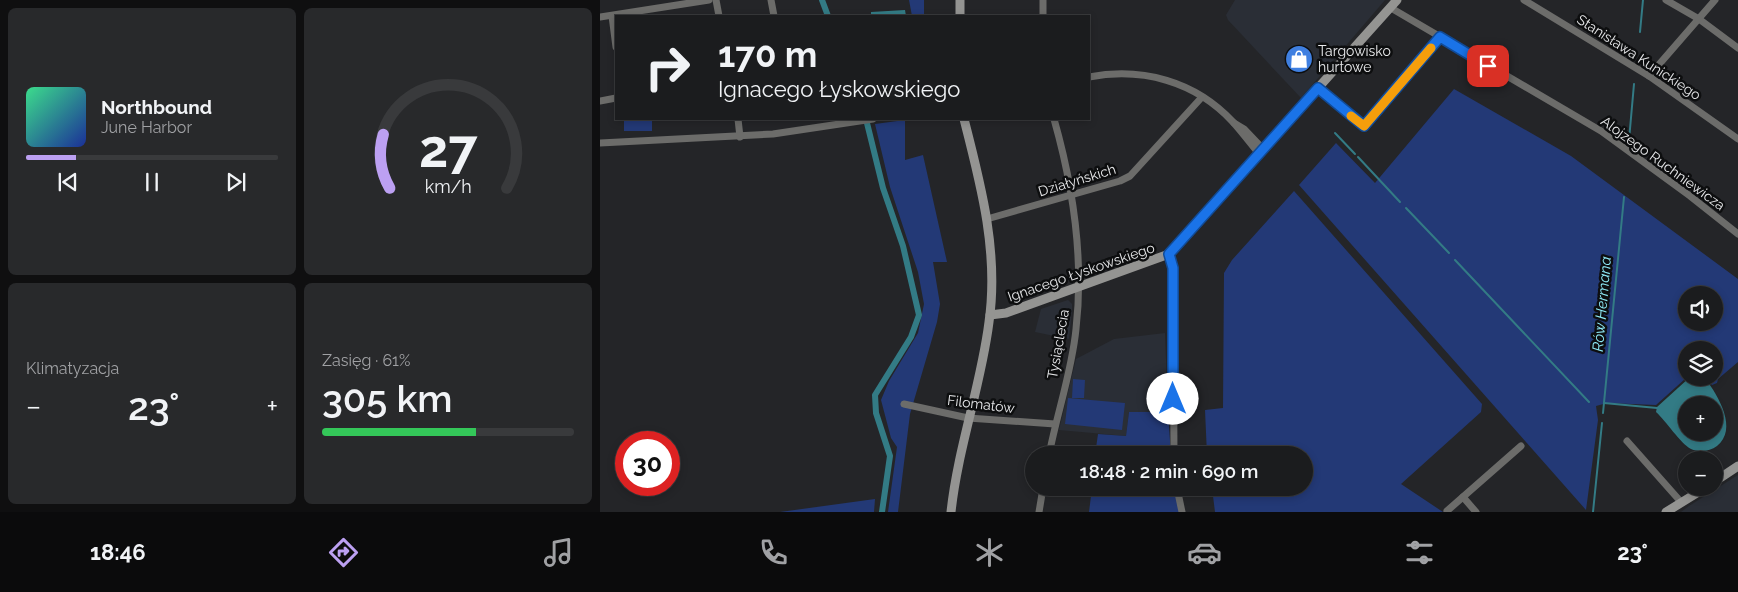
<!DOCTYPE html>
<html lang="pl">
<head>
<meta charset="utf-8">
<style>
	body { margin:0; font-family:Raleway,sans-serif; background:#28292b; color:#f1f3f6; height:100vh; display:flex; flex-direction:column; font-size:19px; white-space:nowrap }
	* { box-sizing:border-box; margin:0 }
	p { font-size:16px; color:#a0a1a4 }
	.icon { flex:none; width:28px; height:28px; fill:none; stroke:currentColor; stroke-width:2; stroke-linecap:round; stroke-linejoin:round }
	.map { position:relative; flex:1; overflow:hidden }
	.drawer { display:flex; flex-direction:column; gap:8px; padding:8px; background:#0f0f10; width:600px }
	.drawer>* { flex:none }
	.banner { position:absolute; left:15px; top:15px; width:475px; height:105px; border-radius:0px; box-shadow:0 2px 8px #0003,0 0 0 1px #393a3c; background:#1b1c1e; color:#f1f3f6; overflow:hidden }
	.controls { position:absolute; left:1078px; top:286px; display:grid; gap:10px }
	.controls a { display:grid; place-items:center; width:45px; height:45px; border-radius:50%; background:#1b1c1e; box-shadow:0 2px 8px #0003,0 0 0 1px #393a3c; font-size:25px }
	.speed { position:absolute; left:15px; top:431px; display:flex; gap:10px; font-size:25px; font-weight:700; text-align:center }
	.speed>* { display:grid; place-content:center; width:65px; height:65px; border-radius:50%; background:#1b1c1e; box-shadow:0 2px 8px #0003,0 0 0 1px #393a3c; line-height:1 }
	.speed .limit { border:8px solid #d22; background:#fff; color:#111 }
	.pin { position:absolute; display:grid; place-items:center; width:42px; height:42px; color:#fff; margin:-21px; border-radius:10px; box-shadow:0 2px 8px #0006 }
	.me { position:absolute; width:55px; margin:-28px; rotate:0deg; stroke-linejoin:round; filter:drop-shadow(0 0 4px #0008) }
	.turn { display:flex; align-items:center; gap:18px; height:105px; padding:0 20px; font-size:22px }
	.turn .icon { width:65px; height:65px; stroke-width:2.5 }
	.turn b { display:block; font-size:35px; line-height:42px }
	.big { font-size:38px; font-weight:600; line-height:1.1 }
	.drawer .card { flex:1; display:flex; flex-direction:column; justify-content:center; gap:8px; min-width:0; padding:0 18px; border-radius:8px; background:#28292b }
	.drawer .dial { align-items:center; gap:0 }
	.dial svg { height:130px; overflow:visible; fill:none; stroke:#393a3c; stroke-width:7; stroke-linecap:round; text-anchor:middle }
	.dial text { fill:#f1f3f6; stroke:none }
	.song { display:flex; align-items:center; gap:15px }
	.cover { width:60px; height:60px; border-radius:8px; background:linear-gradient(135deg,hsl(150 70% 55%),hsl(230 70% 35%)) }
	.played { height:5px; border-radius:2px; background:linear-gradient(90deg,#bca0f2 20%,#393a3c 20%) }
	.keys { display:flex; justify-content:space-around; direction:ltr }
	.heat { display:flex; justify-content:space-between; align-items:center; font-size:28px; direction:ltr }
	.charge { height:8px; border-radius:4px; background:linear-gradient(90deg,#34c759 61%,#393a3c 0) }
	.drawer .tiles { flex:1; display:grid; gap:8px; grid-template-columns:repeat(2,1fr) }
	.trip { position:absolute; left:425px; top:446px; width:288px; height:50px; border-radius:25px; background:#1b1c1e; box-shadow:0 2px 8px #0003,0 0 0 1px #393a3c; font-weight:600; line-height:50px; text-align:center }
	.tab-bar { display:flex; height:80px; justify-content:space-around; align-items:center; background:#0b0b0c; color:#a0a1a4 }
	.tab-bar .icon { width:35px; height:35px }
	.tab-bar .current { color:#bca0f2 }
	.tab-bar b { font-size:22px; color:#f1f3f6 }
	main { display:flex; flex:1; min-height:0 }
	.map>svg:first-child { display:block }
	.built { fill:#2a2e36 }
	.green { fill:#233976; fill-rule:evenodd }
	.water { fill:#337b85; fill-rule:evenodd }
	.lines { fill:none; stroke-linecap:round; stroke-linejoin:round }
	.stream { stroke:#337b85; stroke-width:2 }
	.canal { stroke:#337b85; stroke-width:6 }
	.street { stroke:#6c6c6a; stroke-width:7 }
	.secondary { stroke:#949492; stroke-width:9 }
	.route-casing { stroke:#114b97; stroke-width:12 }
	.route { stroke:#1a73e8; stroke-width:9 }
	.slow { stroke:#f59e0b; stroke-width:9 }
	.labels { text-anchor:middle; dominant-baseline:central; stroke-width:5; stroke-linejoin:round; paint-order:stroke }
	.poi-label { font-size:14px; fill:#e8e9eb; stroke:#0d0e0f; text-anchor:start }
	.street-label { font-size:14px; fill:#e8e9eb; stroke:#0d0e0f }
	.water-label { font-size:15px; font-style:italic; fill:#90edfa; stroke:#0d0e0f }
</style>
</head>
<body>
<main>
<section class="drawer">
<div class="tiles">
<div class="card">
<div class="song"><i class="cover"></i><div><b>Northbound</b><p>June Harbor</p></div></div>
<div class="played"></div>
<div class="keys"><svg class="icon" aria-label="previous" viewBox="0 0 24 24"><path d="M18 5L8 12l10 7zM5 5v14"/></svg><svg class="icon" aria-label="pause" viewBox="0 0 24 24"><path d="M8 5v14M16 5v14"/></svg><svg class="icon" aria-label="next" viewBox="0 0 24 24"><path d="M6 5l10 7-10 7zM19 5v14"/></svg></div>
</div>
<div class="card dial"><svg viewBox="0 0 100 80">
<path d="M14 69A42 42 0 1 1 86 69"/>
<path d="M14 69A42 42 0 0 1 10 36" stroke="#bca0f2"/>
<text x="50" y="56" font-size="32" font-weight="700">27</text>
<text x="50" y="72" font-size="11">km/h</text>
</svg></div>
<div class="card"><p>Klimatyzacja</p>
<div class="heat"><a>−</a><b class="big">23°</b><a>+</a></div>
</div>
<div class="card"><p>Zasięg · 61%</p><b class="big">305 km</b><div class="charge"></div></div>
</div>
</section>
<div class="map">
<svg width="1138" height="512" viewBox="0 0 1138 512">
	<rect width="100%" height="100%" fill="#242528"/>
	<g class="built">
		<polygon points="635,0 785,0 701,98 628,20 626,15"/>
		<polygon points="468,300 472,304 472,310 469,339 435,332 441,309"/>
		<polygon points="565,333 568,412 529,412 526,436 459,430 476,359 514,339"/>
		<polygon points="1138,475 1138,512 1081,512 1089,506"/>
	</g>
	<g class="green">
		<polygon points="309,0 324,0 324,16 312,16"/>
		<path d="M854 89 971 156 1138 279V362L1118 379 1117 383 1112 385 1106 378H1114V350H1086V378L1056 405 1007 403 996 406 998 420 986 510 699 185 736 143 775 183ZM1086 295H1114V322H1086Z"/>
		<rect x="24" y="119" width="28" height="12"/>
		<polygon points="305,120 305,160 323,155 347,262 333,262 340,304 337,322 310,414 298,512 288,512 297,447 291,438 281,400 289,381 318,333 324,304 318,272 290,187 275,124"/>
		<polygon points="694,191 882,404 881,412 801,484 843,512 615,512 612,488 704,488 704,455 607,455 605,410 623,408 624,273 632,260"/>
		<polygon points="473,379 485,380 484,398 472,398"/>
		<polygon points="468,398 525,403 522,430 465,424"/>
		<polygon points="529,412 568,412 571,455 495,455 498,434 526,436"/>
		<polygon points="492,488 576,488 579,512 489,512"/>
		<polygon points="275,499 274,512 180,512"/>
	</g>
	<g class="water">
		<polygon points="305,10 306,16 271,16 271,12"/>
		<path d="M1089 378H1105C1119 397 1138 429 1117 446 1110 451 1100 453 1091 449 1080 443 1066 421 1056 412L1057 407ZM1086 405H1114V432H1086Z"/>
	</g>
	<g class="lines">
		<g class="stream">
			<polyline points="1040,32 1043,0"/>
			<polyline points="735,133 755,154"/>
			<polyline points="1029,140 1034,84"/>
			<polyline points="758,157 800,202"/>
			<polyline points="806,208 849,253"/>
			<polyline points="855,260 989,402"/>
			<polyline points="1004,403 1057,408"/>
			<polyline points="1003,413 1024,197"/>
			<polyline points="993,512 1002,423"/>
		</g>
		<g class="canal">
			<polyline points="222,0 228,16"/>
			<polyline points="266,119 283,188 303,246 319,315 311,337 275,395 276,413 290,456 282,512"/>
		</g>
		<g class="street">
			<polyline points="116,0 119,16"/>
			<polyline points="171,0 174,16"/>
			<polyline points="924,0 1049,76 1138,139"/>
			<polyline points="1066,0 1099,19 1138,48"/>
			<polyline points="791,8 1001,131 1090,196 1138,234"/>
			<polyline points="12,16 16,47"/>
			<polyline points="443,16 443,0"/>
			<polyline points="0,17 109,0"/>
			<polyline points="1049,76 1115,0"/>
			<path d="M489 77C542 67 595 81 633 122 642 132 651 144 660 155"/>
			<polyline points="718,88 764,126 840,37"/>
			<polyline points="0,101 16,98"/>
			<polyline points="138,119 140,137"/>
			<polyline points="634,123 644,129 664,150"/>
			<polyline points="0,143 173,134 273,119"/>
			<polyline points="387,219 520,181 530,176 602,97"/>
			<polyline points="569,254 573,268 574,455"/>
			<polyline points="304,404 368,418 455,424"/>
			<polyline points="1027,441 1081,502"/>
			<path d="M449 455C457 413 472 371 476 329 484 259 473 186 454 119"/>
			<polyline points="577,488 582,512"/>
			<polyline points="863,497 876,512"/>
			<polyline points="847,511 921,446"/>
			<polyline points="439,512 443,488"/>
		</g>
		<g class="secondary">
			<polyline points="360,16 360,0"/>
			<polyline points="390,315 406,313 569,254 797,0"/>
			<polyline points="1114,482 1138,466"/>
			<path d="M351 512C358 447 381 386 389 322 399 253 381 185 364 119"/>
			<polyline points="1066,512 1105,488"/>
		</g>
	</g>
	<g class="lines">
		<g class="route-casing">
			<polyline id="route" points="573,399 573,268 569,254 718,88 764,126 840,37 888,66"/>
		</g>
		<use href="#route" class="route"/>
		<polyline class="slow" points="751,116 764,126 831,48"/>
	</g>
	<defs>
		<g id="shop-disc" transform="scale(1.4375)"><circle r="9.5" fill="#3f7fe0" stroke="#0d0e0f"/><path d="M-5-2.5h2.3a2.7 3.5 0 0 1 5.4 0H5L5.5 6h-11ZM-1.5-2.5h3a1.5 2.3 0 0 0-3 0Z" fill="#fff"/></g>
	</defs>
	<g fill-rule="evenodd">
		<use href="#shop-disc" x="699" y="59"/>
	</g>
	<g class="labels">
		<g class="poi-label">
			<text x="718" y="51">Targowisko<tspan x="718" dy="16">hurtowe</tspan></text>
		</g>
		<g class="street-label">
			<text transform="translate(1039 57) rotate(33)">Stanisława Kunickiego</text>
			<text transform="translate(1063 163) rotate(36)">Alojzego Ruchniewicza</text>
			<text transform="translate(477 180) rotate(-17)">Działyńskich</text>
			<text transform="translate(481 272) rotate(-19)">Ignacego Łyskowskiego</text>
			<text transform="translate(458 344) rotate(-80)">Tysiąclecia</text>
			<text transform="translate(381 404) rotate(7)">Filomatów</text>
		</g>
		<g class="water-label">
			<text transform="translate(1002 304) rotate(-85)">Rów Hermana</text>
		</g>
	</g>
</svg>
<div class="controls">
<a><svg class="icon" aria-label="sound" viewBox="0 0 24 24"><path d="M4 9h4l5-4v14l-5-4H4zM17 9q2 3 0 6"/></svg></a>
<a><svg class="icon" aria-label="layers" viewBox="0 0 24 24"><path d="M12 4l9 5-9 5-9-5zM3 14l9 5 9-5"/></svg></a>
<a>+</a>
<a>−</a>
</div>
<div class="speed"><div class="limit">30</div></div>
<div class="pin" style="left:888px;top:66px;background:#d93025"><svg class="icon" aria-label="arrive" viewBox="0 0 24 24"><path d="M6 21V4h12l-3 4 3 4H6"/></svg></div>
<svg class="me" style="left:573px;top:399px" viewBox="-20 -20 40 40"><circle r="19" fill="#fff"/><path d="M0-13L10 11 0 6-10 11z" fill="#1a73e8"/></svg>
<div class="trip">18:48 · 2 min · 690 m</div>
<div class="banner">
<div class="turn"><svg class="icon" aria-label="right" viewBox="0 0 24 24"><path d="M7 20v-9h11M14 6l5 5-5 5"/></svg><div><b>170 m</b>Ignacego Łyskowskiego</div></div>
</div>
</div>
</main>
<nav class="tab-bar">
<b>18:46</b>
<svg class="icon current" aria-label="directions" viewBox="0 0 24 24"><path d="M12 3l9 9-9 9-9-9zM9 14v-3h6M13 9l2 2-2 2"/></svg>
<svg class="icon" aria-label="music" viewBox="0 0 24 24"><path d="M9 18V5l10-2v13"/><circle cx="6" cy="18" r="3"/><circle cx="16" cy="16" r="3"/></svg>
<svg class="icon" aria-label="phone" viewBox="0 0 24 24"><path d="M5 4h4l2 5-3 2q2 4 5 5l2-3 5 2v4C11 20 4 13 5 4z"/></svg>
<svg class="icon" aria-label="climate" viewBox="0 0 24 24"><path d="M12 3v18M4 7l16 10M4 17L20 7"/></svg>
<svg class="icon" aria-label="car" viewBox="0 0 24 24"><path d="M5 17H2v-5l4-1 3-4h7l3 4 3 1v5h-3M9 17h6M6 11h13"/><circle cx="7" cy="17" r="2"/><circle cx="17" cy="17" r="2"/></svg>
<svg class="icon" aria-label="filters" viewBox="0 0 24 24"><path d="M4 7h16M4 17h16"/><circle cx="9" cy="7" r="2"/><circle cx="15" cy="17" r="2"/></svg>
<b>23°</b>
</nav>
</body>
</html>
